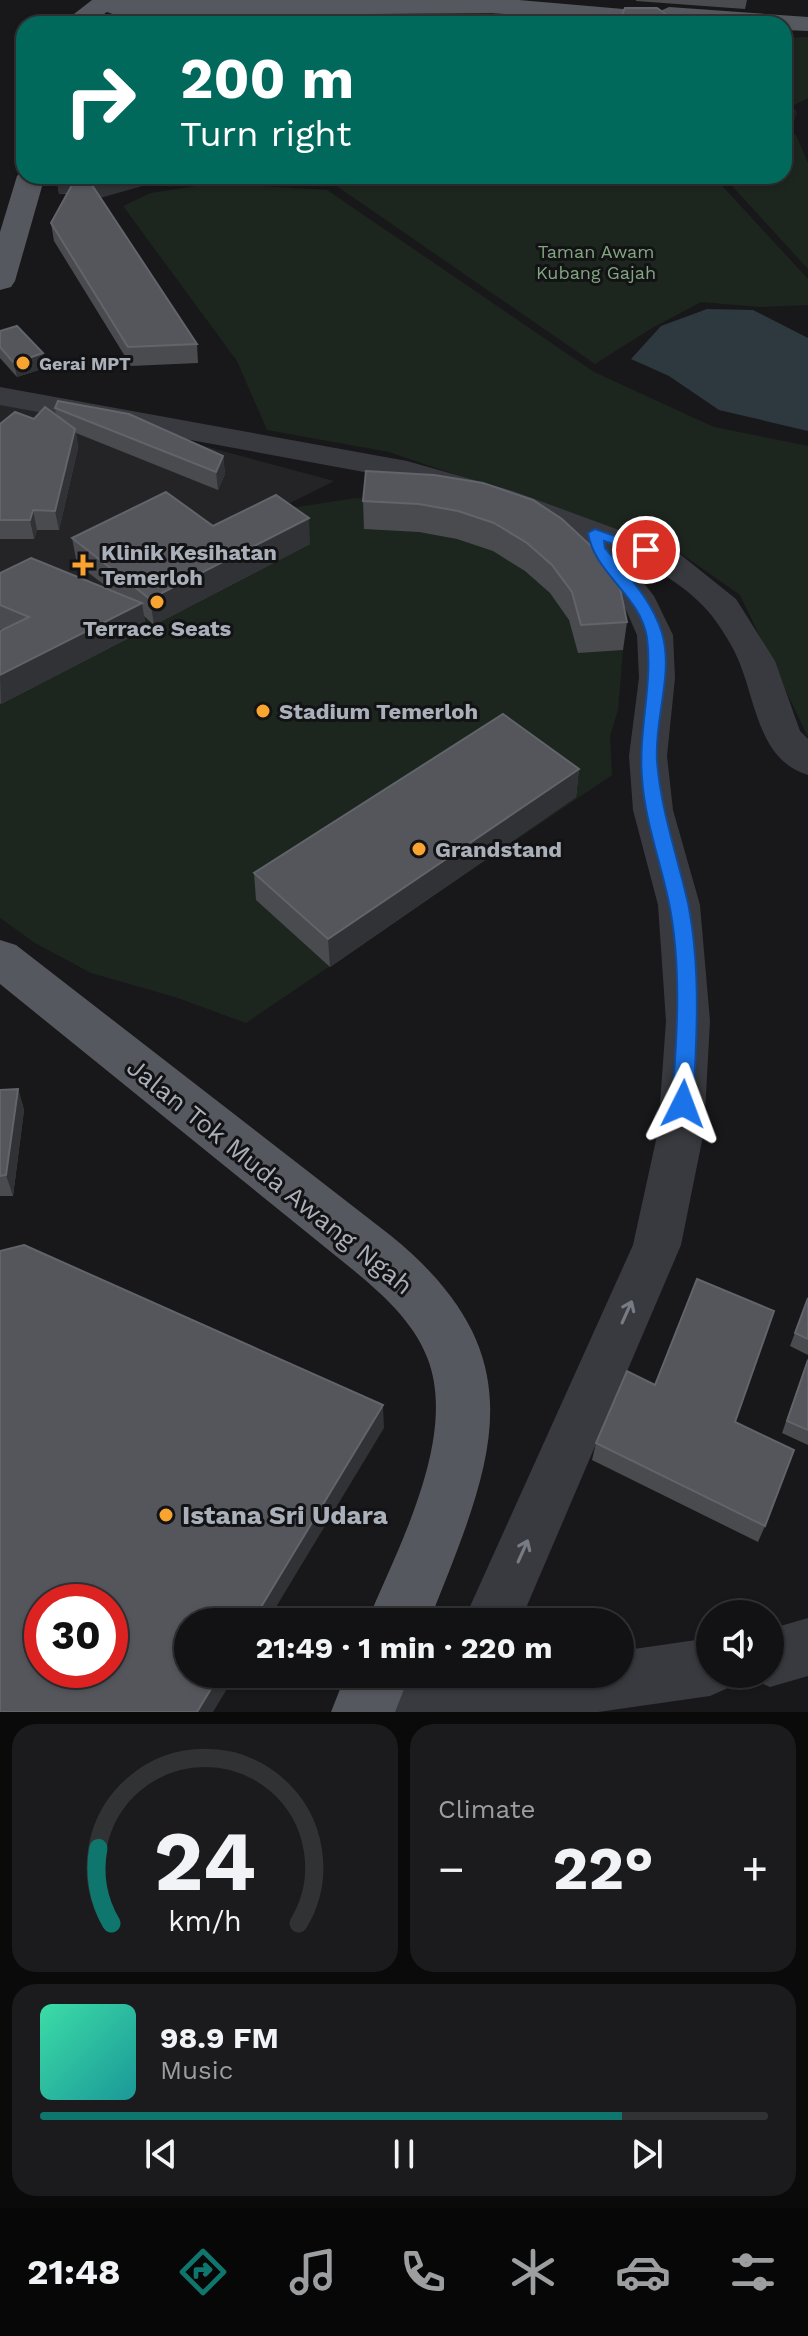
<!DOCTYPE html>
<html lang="en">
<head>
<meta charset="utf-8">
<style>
	body { margin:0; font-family:"Work Sans",sans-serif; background:#1b1b1d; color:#f1f3f6; height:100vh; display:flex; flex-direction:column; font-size:30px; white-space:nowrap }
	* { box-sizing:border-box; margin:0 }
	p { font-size:26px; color:#9c9ea0 }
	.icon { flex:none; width:44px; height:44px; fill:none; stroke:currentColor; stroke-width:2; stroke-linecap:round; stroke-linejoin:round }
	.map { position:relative; height:1712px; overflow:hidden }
	.sheet { display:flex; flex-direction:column; gap:12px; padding:12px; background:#0a0a0b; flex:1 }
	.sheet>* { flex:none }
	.hud { position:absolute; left:16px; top:16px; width:776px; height:168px; border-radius:24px; box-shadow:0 2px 6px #0004,0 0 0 2px #313234; background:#00695c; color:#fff; overflow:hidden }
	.controls { position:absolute; left:696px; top:1600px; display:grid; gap:16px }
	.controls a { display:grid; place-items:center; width:88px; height:88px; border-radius:50%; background:#121214; box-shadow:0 2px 6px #0004,0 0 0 2px #313234; font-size:40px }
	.speed { position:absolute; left:24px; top:1584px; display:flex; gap:16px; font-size:40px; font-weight:700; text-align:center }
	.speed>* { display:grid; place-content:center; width:104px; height:104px; border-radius:50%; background:#121214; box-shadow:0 2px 6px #0004,0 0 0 2px #313234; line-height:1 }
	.speed .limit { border:12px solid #d22; background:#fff; color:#111 }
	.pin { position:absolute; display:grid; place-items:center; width:68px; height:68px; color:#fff; margin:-34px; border:4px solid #fff; border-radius:50%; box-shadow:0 2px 8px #0007 }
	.me { position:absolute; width:88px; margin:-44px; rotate:3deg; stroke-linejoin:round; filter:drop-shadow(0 0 6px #0008) }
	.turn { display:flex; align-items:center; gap:28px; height:168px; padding:0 32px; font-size:36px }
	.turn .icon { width:104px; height:104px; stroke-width:2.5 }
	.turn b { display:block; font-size:56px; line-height:68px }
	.big { font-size:60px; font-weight:700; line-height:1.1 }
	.sheet .card { flex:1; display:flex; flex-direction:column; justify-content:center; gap:12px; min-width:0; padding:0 28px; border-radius:24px; background:#1b1b1d }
	.sheet .dial { align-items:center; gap:0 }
	.dial svg { height:208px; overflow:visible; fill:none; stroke:#313234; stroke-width:7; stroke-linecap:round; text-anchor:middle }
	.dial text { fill:#f1f3f6; stroke:none }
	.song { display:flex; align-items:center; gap:24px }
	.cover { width:96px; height:96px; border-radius:12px; background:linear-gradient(135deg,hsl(160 70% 55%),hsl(180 70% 35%)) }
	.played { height:8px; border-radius:4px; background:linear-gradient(90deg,#0f766e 80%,#313234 80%) }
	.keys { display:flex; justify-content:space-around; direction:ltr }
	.heat { display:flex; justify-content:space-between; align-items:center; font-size:44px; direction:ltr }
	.sheet .tiles { flex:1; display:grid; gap:12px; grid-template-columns:1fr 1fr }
	.card:last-child { grid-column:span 2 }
	.trip { position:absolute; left:174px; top:1608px; width:460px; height:80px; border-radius:40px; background:#121214; box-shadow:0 2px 6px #0004,0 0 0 2px #313234; font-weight:700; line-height:80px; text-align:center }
	.dock { display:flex; height:128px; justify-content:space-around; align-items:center; background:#070708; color:#9c9ea0 }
	.dock .icon { width:56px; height:56px }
	.dock .selected { color:#0f766e }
	.dock b { font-size:36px; color:#f1f3f6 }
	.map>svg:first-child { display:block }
	.built { fill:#242427 }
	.green { fill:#1d261e }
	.water { fill:#2d393f }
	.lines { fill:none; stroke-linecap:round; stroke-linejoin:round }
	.minor { fill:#393a3f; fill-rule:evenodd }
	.major { fill:#55585e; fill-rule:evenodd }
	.wall { fill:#494b4f }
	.shaded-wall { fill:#313235 }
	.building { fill:#54565b; stroke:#61646a; stroke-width:2; fill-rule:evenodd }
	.oneway { stroke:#777b83 }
	.route { fill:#1a73e8; stroke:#114b97; stroke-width:2 }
	.poi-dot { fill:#f9a431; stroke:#131315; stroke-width:3 }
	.labels { text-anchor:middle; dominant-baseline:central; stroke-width:6; stroke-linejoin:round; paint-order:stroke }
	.far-park-label { font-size:18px; fill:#81a680; stroke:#131315 }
	.far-poi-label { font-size:18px; font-weight:bold; fill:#aab0ba; stroke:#131315; text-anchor:start }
	.poi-label { font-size:22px; font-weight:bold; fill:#aab0ba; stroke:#131315; text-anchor:start }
	.near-street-label { font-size:26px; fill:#aab0ba; stroke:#131315 }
	.near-poi-label { font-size:26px; font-weight:bold; fill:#aab0ba; stroke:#131315; text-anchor:start }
</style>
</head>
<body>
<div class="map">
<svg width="808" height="1712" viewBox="0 0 808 1712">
	<rect width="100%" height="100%" fill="#18181a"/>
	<polygon class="built" points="7,404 107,420 334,481 0,648 0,405"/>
	<g class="green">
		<polygon points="534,10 664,24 260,24 263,19"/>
		<polygon points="808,37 808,98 792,106 797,112 793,125 784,122 784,38"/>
		<polygon points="784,132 796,135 808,163 808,269 723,176 784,176"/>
		<polygon points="322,176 713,176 808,279 808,305 760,307 701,302 652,328 595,364"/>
		<polygon points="216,183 327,190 594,372 714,427 808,446 808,737 740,595 676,550 389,452 267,430 237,361 123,206 151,193"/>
		<polygon points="356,498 433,502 482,510 623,650 618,710 610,736 612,775 246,1023 178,998 91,973 35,943 0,918 0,654 284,509"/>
	</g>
	<polygon class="water" points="707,309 753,310 808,338 808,431 719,410 669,376 631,359 661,326"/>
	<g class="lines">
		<g class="minor">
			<path d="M0 387 407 461 513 491 676 551 736 599 775 661 800 731 808 739V775C760 761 756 704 740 664 734 648 722 629 712 616 690 588 653 566 620 553L654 596 673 635 675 678 667 756 673 810 700 905 710 1021 704 1131 681 1245 520 1622H463L633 1245 658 1131 666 1021 658 905 633 810 629 756 639 678 637 635 621 599 586 555 579 538 491 505 402 479 0 405Z"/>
			<polygon points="808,1618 808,1676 770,1687 750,1678 748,1674 770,1674 770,1629"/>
			<path d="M710 1638V1674H736L730 1687 710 1696 598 1712H367L375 1691C446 1662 544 1674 620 1674V1651Z"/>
		</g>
		<g class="major">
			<polygon points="92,0 519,0 658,12 669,7 808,17 808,31 784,30 784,24 633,24 492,13 118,16 107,12 89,24 61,24"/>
			<polygon points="24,169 24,176 45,176 15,281 11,287 0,290 0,232 17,176"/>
			<path d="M0 940 16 945 390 1235C543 1359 491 1465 429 1622H367C397 1549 459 1437 427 1357 413 1321 381 1293 352 1269L0 984Z"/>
			<polygon points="346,1674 410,1674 395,1712 331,1712"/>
		</g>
	</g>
	<g class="wall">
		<polygon points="636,0 747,0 745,9 636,1"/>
		<polygon points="620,19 680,24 619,24"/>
		<polygon points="56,176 174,176 100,197 197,344 198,363 131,366 54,241 51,223 67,194 59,194"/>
		<polygon points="0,331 43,353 45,368 17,377 0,358"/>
		<polygon points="55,408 223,456 225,474 218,490 76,433 78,448 59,530 37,530 34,539 0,539 0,424 56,415"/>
		<polygon points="483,483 627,622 623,650 578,653 569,620 550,593 525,571 493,551 457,539 419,532 364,529 363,501"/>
		<polygon points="213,526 310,544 154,625 144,616 146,629 1,704 0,703 0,631 3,630 0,629 0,573 111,590 77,564 72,538"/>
		<polygon points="579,769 576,797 330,967 256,900 254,873"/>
		<polygon points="18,1089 24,1110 13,1196 0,1196 0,1090"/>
		<polygon points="808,1298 808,1355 790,1346"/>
		<polygon points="808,1358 808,1445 782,1433"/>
		<polygon points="735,1422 765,1526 758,1542 592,1460 596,1443"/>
	</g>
	<g class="shaded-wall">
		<polygon points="56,176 78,176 81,192 59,194"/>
		<polygon points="110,176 174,176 174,177 93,200 90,182"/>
		<polygon points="43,353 45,368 17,377 14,363"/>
		<polygon points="75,429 78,448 59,530 55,511"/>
		<polygon points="223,456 225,474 218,490 216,472"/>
		<polygon points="33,510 37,530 34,539 30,520"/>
		<polygon points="309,518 310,544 154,625 150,599"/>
		<polygon points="142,603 146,629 1,704 0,675"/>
		<polygon points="579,769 576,797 330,967 328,939"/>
		<polygon points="18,1089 24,1110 13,1196 6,1175"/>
		<polygon points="383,1405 384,1428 267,1622 252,1622"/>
		<polygon points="220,1674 236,1674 213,1712 197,1712"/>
	</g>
	<g class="building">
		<polygon points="625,8 657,8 680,24 636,24 620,19"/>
		<polygon points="77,176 110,176 90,182 197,344 128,347 51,223"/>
		<polygon points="17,326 43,353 14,363 0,347 0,331"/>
		<polygon points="58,401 129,414 223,456 216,472 55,408"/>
		<polygon points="45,407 75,429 55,511 33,510 30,520 0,520 0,424 15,412 34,419"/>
		<polygon points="366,471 434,475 483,483 533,500 562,519 606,560 620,588 627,622 581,625 572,592 552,565 527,543 494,523 458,511 419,504 363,501"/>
		<polygon points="166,492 213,526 276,495 309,518 150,599 72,538"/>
		<polygon points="31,558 142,603 0,675 0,631 29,617 0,605 0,573"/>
		<polygon points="503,714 579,769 328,939 254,873"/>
		<polygon points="18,1089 6,1175 0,1176 0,1090"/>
		<path d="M24 1245 383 1405 252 1622H188V1674H220L197 1712H0V1251ZM42 1602H110V1670H42Z"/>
		<polygon points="697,1279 774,1311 735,1422 794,1450 765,1526 596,1443 627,1371 655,1385"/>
		<polygon points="808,1298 808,1339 795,1333"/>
		<polygon points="808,1360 808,1430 787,1421"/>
	</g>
	<defs><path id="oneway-shaft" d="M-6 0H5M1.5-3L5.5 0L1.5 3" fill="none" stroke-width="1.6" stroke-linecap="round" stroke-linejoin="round" transform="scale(2)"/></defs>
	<g class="oneway">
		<use href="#oneway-shaft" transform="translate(627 1312) rotate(-66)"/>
		<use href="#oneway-shaft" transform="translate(523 1551) rotate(-66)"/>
	</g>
	<path class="route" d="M595 529 654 550 646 555 604 541 605 548C627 574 652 600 662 633 674 674 654 719 657 761 661 811 677 855 688 903 701 968 697 1038 693 1104L683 1112 672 1104C677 1038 682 967 669 903 660 860 645 821 642 778 638 731 653 685 647 638 641 596 594 573 588 533Z"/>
	<g class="poi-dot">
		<circle cx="23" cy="363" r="8"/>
		<path d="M79 553h8v8h8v8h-8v8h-8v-8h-8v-8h8z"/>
		<circle cx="157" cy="602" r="8"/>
		<circle cx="263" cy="711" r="8"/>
		<circle cx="419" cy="849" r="8"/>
		<circle cx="166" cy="1515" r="8"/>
	</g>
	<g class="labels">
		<g class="far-park-label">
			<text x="596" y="251">Taman Awam<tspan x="596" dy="21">Kubang Gajah</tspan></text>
		</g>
		<g class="far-poi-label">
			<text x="39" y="363">Gerai MPT</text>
		</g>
		<g class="poi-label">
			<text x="101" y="552">Klinik Kesihatan<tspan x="101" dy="25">Temerloh</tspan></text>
			<text x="157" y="628" text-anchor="middle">Terrace Seats</text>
			<text x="279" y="711">Stadium Temerloh</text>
			<text x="435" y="849">Grandstand</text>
		</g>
		<g class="near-street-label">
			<text transform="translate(270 1176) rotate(39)">Jalan Tok Muda Awang Ngah</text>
		</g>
		<g class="near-poi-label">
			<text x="182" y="1515">Istana Sri Udara</text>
		</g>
	</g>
</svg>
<div class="controls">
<a><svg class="icon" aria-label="sound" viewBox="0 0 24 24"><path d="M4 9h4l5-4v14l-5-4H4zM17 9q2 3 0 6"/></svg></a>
</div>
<div class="speed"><div class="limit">30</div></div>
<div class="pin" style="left:646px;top:550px;background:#d93025"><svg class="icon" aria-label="arrive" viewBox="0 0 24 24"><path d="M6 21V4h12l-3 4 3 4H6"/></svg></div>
<svg class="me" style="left:683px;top:1104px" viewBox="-20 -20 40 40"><path d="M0-17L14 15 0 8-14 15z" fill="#1a73e8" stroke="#fff" stroke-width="4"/></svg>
<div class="trip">21:49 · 1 min · 220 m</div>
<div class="hud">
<div class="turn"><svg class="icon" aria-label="right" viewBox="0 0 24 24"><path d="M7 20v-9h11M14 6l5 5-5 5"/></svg><div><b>200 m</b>Turn right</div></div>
</div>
</div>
<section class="sheet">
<div class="tiles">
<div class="card dial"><svg viewBox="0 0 100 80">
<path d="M14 69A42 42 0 1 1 86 69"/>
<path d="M14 69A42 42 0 0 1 9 40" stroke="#0f766e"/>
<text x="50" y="56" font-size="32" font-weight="700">24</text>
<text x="50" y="72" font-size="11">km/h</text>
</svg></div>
<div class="card"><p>Climate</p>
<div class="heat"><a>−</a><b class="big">22°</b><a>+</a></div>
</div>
<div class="card">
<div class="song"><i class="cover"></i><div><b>98.9 FM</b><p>Music</p></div></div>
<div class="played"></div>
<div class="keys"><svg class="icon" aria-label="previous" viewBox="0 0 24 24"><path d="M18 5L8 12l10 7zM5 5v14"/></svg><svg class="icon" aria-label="pause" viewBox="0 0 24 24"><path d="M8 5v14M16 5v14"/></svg><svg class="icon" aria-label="next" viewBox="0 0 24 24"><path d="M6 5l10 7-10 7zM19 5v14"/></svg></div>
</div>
</div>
</section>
<nav class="dock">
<b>21:48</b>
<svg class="icon selected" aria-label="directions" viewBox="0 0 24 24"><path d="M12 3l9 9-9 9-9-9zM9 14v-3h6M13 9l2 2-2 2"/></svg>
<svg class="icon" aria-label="music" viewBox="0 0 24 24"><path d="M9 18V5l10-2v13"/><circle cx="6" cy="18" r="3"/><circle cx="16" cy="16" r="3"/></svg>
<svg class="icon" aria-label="phone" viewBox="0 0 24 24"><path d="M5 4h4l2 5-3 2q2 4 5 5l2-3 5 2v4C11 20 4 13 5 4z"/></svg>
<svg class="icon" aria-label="climate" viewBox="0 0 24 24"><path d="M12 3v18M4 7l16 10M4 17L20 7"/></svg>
<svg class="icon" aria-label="car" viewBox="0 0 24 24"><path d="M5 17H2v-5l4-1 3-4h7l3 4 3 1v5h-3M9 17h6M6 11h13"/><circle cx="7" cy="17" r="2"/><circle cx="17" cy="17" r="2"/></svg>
<svg class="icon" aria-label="filters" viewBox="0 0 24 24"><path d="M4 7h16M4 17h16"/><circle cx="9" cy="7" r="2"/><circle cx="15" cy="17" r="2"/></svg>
</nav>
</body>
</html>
